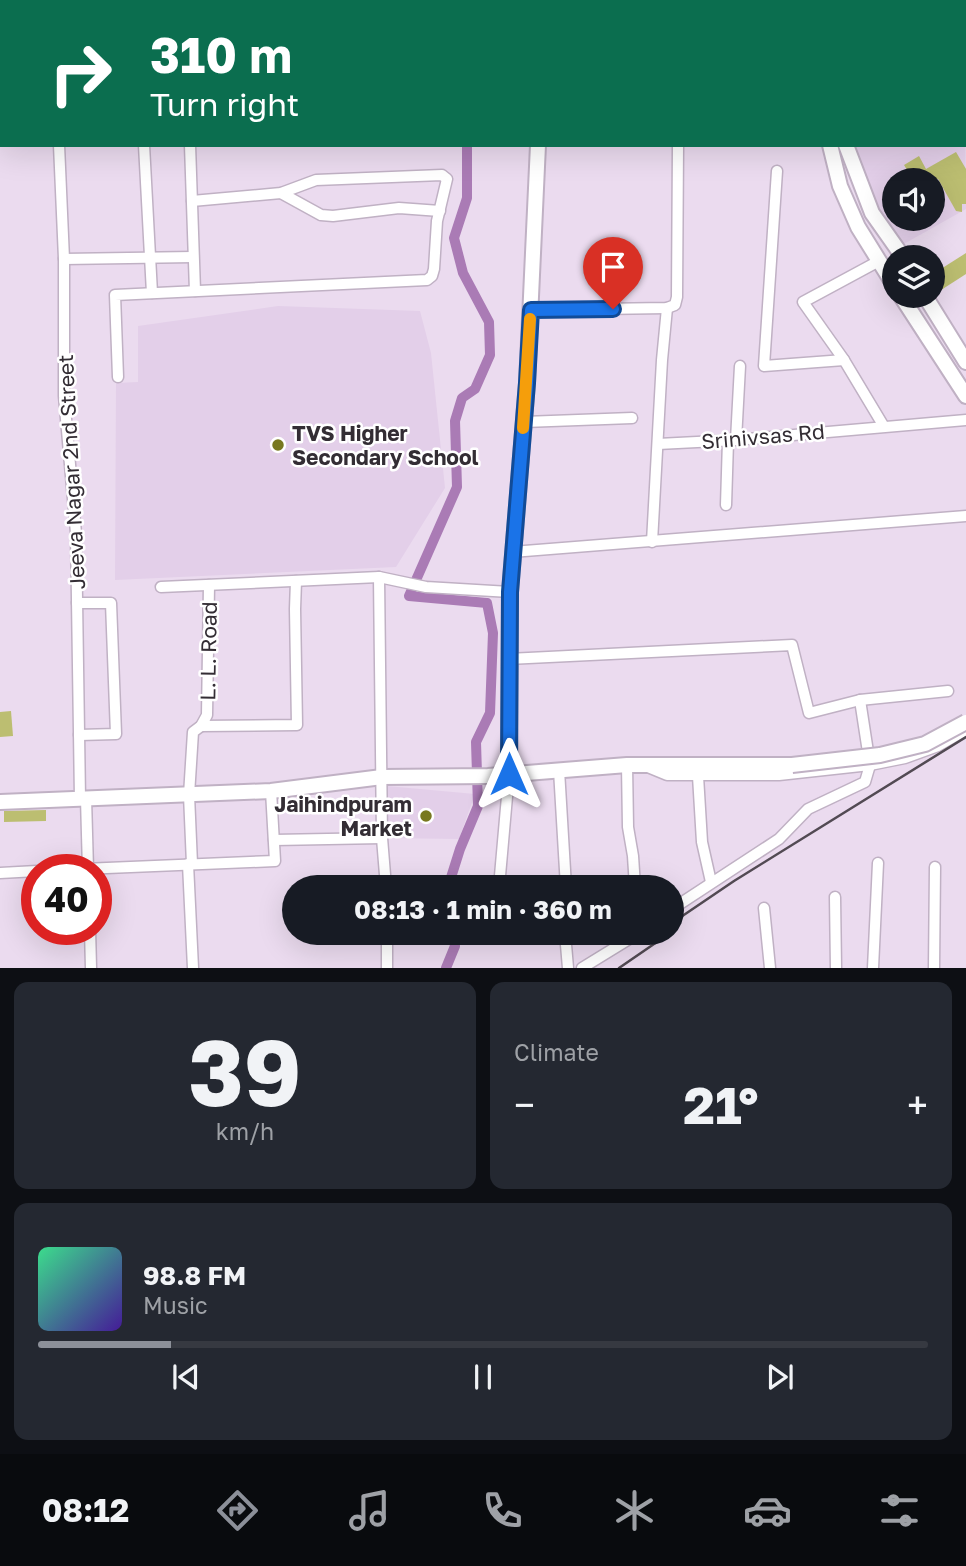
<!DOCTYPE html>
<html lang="en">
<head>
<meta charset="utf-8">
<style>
	body { margin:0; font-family:"Golos Text",sans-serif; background:#242831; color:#f1f3f6; height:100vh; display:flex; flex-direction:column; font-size:26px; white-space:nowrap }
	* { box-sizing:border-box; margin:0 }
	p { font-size:23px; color:#9ea1a6 }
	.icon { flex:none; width:38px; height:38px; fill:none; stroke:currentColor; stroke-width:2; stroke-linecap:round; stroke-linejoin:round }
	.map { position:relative; height:968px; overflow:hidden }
	.details { display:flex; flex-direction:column; gap:14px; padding:14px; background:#0d0f14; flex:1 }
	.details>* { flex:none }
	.top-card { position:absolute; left:0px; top:0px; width:966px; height:147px; box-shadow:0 7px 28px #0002; background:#0b6e4f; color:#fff; overflow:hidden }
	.controls { position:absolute; left:882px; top:168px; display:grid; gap:14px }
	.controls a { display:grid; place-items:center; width:63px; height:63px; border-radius:50%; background:#171b24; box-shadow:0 7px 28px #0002; font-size:35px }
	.speed { position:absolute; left:21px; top:854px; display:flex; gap:14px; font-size:35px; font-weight:700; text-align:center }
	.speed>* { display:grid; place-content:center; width:91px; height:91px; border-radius:50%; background:#171b24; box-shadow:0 7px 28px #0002; line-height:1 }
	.speed .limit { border:10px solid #d22; background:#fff; color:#111 }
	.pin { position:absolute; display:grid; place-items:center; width:60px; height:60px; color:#fff; margin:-72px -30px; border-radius:50% 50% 50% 0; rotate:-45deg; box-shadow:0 0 7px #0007 }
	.pin .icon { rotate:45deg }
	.me { position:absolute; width:77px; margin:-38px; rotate:0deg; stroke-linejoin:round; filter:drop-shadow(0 0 5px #0008) }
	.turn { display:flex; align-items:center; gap:24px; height:147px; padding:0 35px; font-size:32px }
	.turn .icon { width:91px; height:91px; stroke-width:2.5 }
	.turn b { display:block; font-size:49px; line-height:60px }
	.big { font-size:52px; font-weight:700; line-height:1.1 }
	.details .widget { flex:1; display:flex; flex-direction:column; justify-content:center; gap:10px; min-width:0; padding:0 24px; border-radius:14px; background:#242831 }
	.details .dial { align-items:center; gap:0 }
	.dial b { font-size:91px; line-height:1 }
	.song { display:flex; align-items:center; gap:21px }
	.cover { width:84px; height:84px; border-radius:10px; background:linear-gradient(135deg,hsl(150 70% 55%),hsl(260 70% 35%)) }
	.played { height:7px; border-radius:4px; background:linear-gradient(90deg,#8c9099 15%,#363941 15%) }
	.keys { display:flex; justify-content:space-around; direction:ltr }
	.heat { display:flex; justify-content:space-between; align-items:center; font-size:38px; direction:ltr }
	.details .tiles { flex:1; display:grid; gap:14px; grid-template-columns:1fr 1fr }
	.widget:last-child { grid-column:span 2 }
	.trip { position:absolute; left:282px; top:875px; width:402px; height:70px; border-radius:35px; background:#171b24; box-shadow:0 7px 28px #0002; font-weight:700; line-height:70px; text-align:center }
	.dock { display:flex; height:112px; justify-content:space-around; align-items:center; background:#090b0e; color:#9ea1a6 }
	.dock .icon { width:49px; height:49px }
	.dock .selected { color:#8c9099 }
	.dock b { font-size:32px; color:#f1f3f6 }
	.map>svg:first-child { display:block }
	.built { fill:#e3cfe9; fill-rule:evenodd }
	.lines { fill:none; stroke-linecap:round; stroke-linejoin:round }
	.canal { stroke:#aa7bb5; stroke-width:10 }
	.building { fill:#bcbe71 }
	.street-casing { stroke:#c0b1c4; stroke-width:13 }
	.secondary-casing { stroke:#c0b1c4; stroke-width:18 }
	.street { stroke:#fff; stroke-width:10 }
	.secondary { stroke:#fff; stroke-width:14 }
	.rail { stroke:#524a53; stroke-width:2.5 }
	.secondary-bridge-casing { stroke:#c0b1c4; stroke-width:18; stroke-linecap:butt }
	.secondary-bridge { stroke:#fff; stroke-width:14 }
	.route-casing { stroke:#114b97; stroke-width:18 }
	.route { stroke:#1a73e8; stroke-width:12 }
	.slow { stroke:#f59e0b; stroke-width:12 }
	.poi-dot { fill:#78781f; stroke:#fff; stroke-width:2.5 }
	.labels { text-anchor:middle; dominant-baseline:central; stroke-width:5; stroke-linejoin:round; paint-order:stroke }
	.poi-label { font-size:21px; font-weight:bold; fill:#332d34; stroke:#fff; text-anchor:start }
	.street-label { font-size:21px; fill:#332d34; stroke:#fff }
</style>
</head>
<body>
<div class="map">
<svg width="966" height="968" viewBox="0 0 966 968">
	<rect width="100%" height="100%" fill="#ebdbef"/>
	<g class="built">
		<path d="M964 14 966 209 902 245 886 224 853 145H964ZM894 180H933V219H894Z"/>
		<polygon points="278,306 420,311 431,353 445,488 396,567 115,580 116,383 138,382 138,326"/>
		<polygon points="387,786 475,794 459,839 382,838"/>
	</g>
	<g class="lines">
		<g class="canal">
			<polyline points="388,0 388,2"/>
			<polyline points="448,887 460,849 478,806 476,742 490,713 493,633 487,603 409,596 457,487 455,421 462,398 475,389 490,355 489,322 463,273 454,238 467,198 467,145"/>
			<polyline points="446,968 455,946 452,933"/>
		</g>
	</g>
	<g class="building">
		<polygon points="956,152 966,169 966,204 962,204 962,212 956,211 938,179 913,180 904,165 919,156 926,169"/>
		<polygon points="966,253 966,274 938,292 933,285 933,274"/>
		<polygon points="11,711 13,736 0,737 0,712"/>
		<polygon points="46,810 46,821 4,822 4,811"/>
	</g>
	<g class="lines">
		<g class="street-casing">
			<g id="street">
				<polyline points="15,0 15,2"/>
				<polyline points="86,0 86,2"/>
				<polyline points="124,0 124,2"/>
				<polyline points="185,0 185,2"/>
				<polyline points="49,2 50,0"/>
				<polyline points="474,2 474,0"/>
				<polyline points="681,2 681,0"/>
				<polyline points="0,50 2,50"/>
				<polyline points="59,145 64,259 64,396 76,533 80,799"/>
				<polyline points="144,145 152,293"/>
				<polyline points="190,145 195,291"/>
				<polyline points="777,171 764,366 844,360"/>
				<polyline points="281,193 321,215 333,216 399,208 440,211"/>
				<polyline points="64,259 193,257"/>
				<polyline points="879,261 803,302 844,360 883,425"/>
				<polyline points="531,310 667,308 675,305 677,297 678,145"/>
				<polyline points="118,377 115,295 427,280 432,276 434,269 437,221 447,179 442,175 316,180 281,193 192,201"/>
				<polyline points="524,422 632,418"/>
				<polyline points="736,440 740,366"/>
				<polyline points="658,444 736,440 966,420"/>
				<polyline points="726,505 728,441"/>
				<polyline points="652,542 662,360 667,308"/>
				<polyline points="512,552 966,516"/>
				<polyline points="379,577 382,838 386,887"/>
				<polyline points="161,587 379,577 426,587 510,592"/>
				<polyline points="77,603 111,603 116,734 79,735"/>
				<polyline points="508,659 792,645 809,713 860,700 948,691"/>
				<polyline points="201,726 297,725 295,609 296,581"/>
				<polyline points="627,765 628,827 633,856 635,887"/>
				<polyline points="650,768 667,775 779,775 870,765 905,758 938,746 966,730"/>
				<polyline points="559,770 566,887"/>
				<polyline points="698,776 702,842 711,882"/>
				<polyline points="86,798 88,870"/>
				<polyline points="274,840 382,838"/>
				<polyline points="188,864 193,968"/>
				<polyline points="192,864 189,795 193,732 201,726 207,715 209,585"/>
				<polyline points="59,870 275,861 271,791"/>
				<polyline points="0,873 37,871"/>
				<polyline points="499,887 509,774"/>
				<polyline points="835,897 836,968"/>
				<polyline points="764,908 770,968"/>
				<polyline points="672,909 779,839 808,809 865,782 870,765 860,700"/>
				<polyline points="290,917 294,917"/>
				<polyline points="90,929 91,968"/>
				<polyline points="565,933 568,968"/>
				<polyline points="387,968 387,933"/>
				<polyline points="582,968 639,933"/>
				<polyline points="873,968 878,863"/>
				<polyline points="934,968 935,867"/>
			</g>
		</g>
		<g class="secondary-casing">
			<g id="secondary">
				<polyline points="544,2 544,0"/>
				<polyline points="826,2 826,0"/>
				<polyline points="830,145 840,186 858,227 894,285"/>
				<polyline points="846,145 872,213 903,257"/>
				<polyline points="901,296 966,396"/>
				<polyline points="925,296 966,362"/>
				<polyline points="509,774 510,592 527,383 538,145"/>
				<polyline points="0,802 271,791 382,777 488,776 627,765 792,765"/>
			</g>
		</g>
		<use href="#street" class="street"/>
		<use href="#secondary" class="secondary"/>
		<g class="rail">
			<polyline points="672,923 734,881 966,737"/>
			<polyline points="619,968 670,933"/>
		</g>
		<g class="secondary-bridge-casing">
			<polyline id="secondary-bridge" points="792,765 880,755 925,744 966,722"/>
		</g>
		<use href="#secondary-bridge" class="secondary-bridge"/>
	</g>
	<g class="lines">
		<g class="route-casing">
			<polyline id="route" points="509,774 510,592 527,383 531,310 613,309"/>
		</g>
		<use href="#route" class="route"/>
		<polyline class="slow" points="523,428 530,319"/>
	</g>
	<g class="poi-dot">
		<circle cx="278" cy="445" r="7"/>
		<circle cx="426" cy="816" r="7"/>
	</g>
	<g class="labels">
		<g class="poi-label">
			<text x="292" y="433">TVS Higher<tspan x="292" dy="24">Secondary School</tspan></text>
			<text x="412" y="804" text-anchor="end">Jaihindpuram<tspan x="412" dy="24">Market</tspan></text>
		</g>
		<g class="street-label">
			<text transform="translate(763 436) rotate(-5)">Srinivsas Rd</text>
			<text transform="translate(71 472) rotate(-93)">Jeeva Nagar 2nd Street</text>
			<text transform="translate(208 651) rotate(-89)">L. L. Road</text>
		</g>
	</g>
</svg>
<div class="controls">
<a><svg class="icon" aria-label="sound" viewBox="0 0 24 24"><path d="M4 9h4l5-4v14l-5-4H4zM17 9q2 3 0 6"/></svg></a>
<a><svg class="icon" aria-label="layers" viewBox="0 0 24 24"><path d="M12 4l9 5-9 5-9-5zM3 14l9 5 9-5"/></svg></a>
</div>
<div class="speed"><div class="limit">40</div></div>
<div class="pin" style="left:613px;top:309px;background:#d93025"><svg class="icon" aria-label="arrive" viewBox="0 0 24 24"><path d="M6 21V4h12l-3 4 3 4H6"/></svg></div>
<svg class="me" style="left:509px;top:774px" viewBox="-20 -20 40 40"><path d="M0-17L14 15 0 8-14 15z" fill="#1a73e8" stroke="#fff" stroke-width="4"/></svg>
<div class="trip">08:13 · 1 min · 360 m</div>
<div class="top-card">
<div class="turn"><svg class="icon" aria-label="right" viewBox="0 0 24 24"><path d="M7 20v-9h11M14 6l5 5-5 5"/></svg><div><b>310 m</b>Turn right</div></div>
</div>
</div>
<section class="details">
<div class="tiles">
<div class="widget dial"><b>39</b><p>km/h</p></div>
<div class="widget"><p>Climate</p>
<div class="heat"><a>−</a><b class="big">21°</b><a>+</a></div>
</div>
<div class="widget">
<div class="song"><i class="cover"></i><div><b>98.8 FM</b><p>Music</p></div></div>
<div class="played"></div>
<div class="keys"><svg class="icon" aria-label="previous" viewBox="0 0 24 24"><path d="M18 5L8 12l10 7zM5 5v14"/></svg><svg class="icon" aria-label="pause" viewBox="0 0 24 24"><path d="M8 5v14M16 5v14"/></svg><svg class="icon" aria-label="next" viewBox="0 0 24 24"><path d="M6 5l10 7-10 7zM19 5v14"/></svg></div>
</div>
</div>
</section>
<nav class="dock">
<b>08:12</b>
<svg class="icon selected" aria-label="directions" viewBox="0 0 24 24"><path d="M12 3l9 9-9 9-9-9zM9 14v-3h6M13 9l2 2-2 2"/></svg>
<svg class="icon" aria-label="music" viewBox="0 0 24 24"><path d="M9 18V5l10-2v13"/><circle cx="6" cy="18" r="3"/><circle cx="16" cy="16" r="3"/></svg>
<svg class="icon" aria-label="phone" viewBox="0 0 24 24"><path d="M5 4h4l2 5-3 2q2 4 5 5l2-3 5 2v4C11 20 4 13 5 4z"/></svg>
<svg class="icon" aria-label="climate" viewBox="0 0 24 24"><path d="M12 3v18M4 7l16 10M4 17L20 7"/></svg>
<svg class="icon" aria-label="car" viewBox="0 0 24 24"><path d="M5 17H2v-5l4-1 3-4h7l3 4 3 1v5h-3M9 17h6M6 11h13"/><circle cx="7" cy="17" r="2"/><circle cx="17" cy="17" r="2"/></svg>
<svg class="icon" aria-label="filters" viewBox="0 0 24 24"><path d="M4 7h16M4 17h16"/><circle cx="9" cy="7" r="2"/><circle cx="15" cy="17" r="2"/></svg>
</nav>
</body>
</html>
